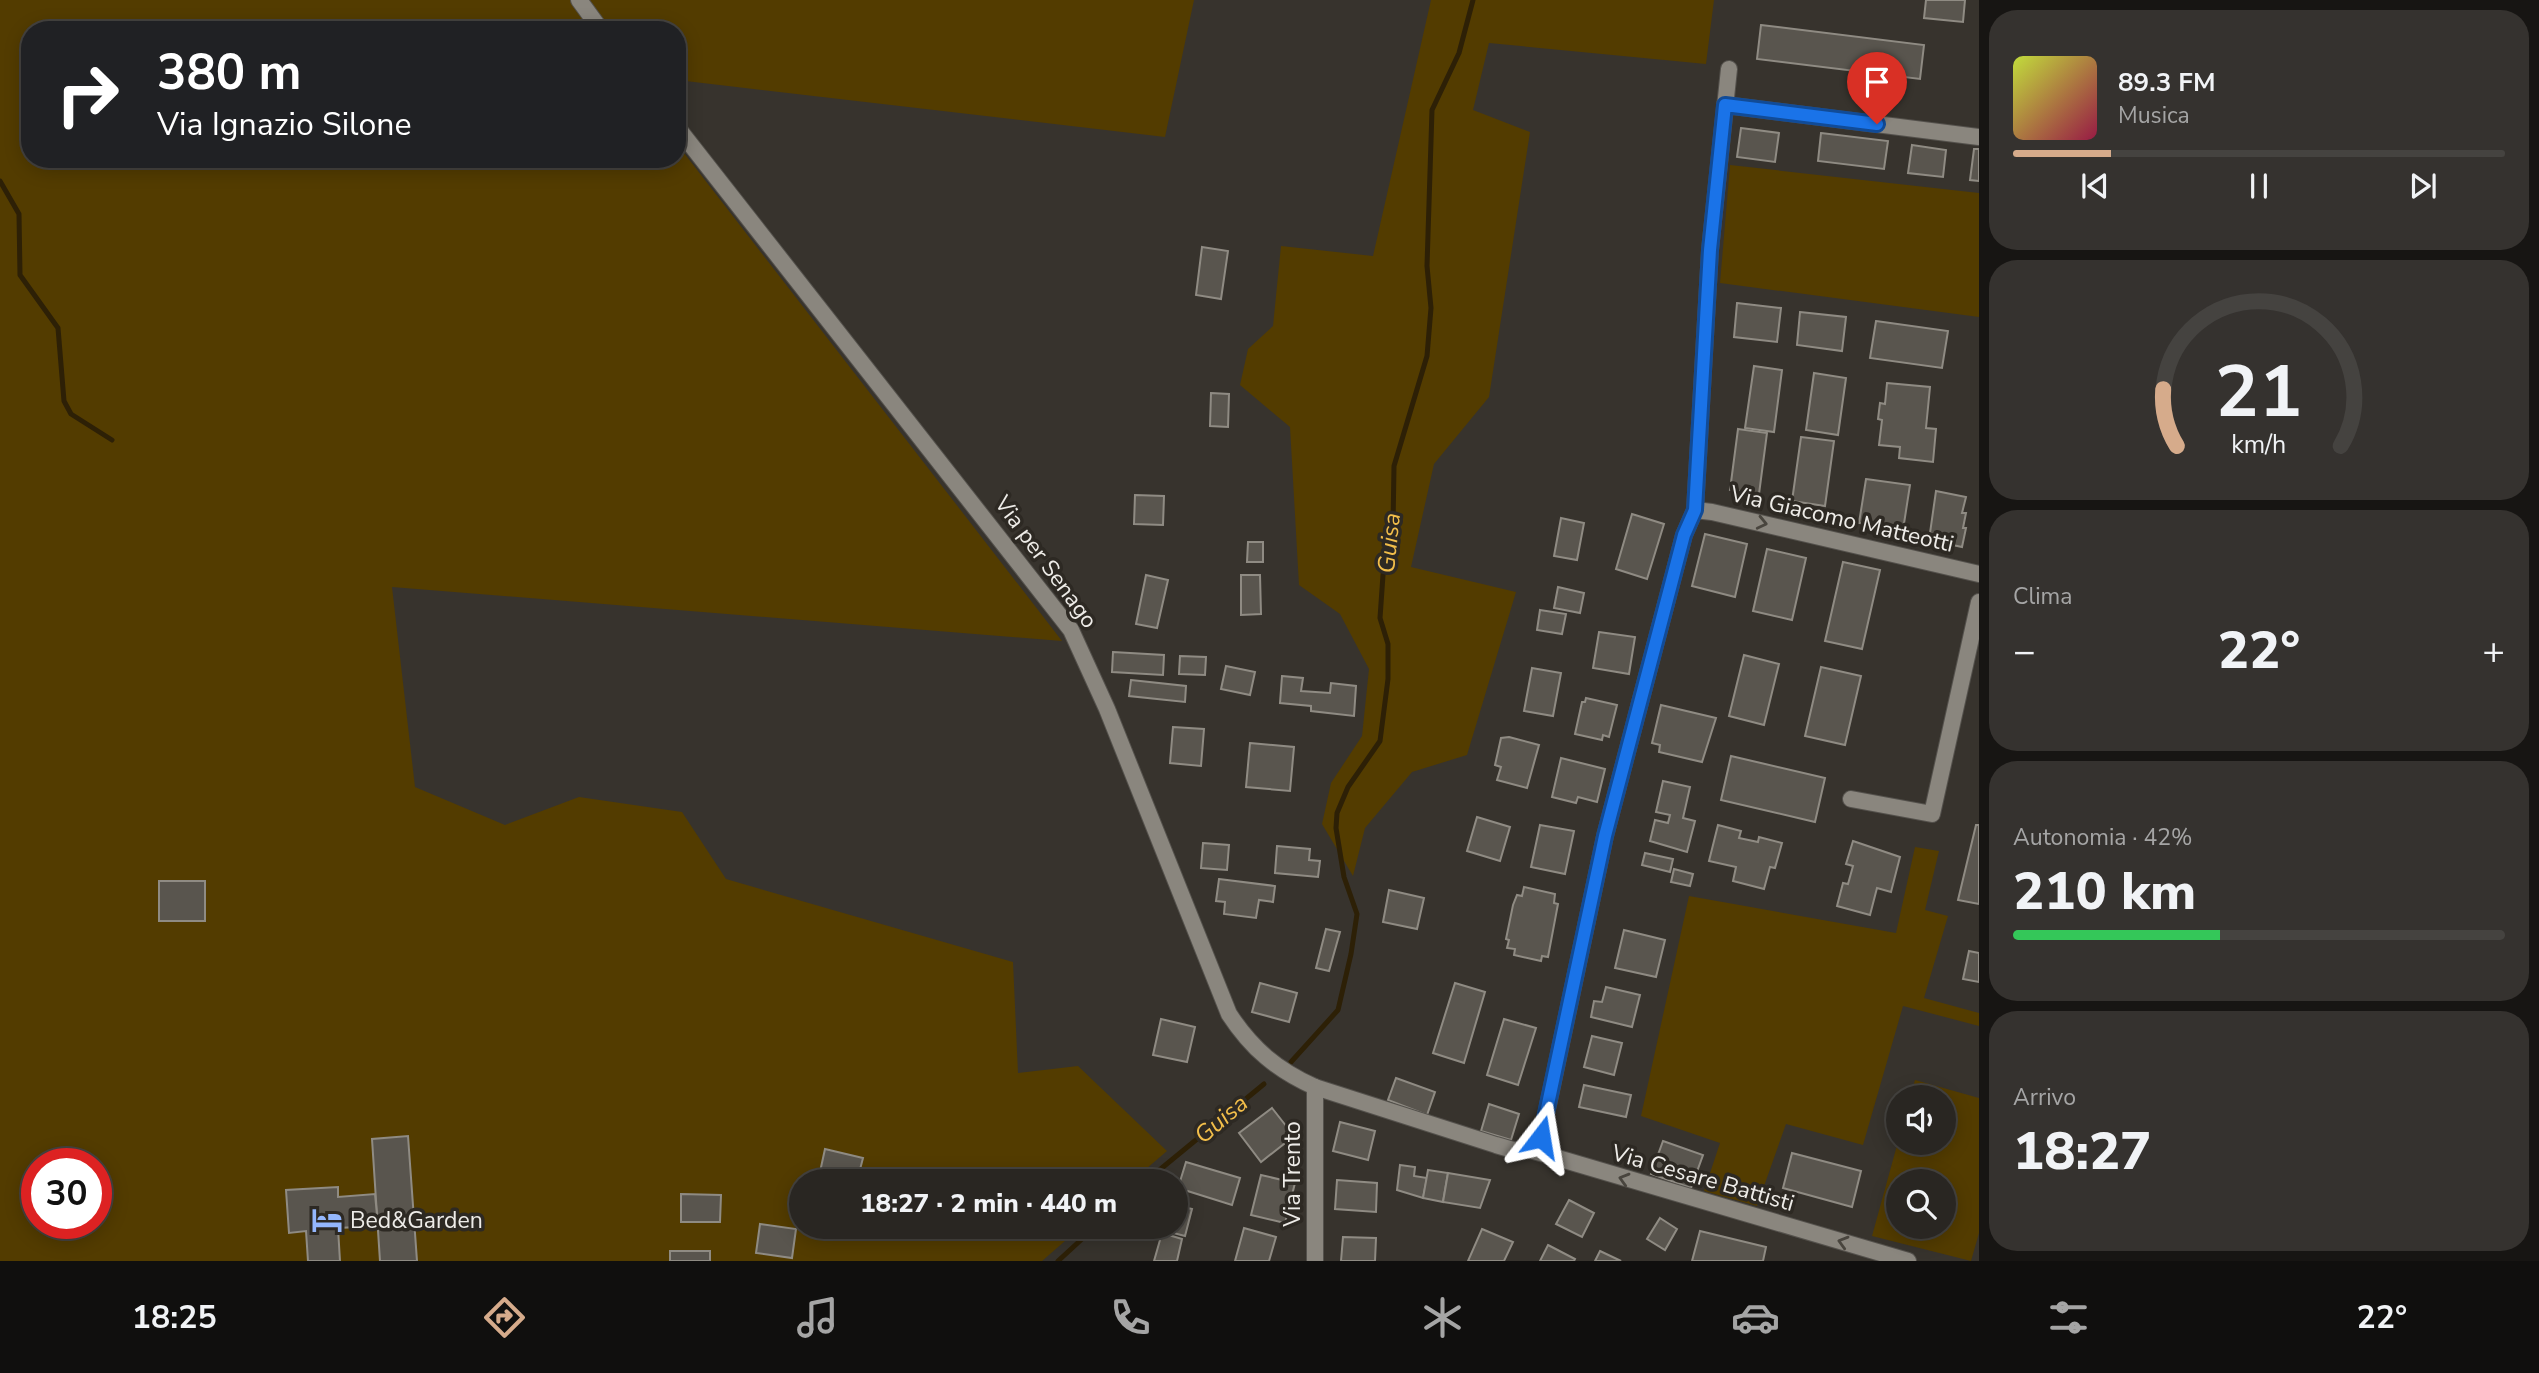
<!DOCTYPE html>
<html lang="it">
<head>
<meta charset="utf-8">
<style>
	body { margin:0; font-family:"Nunito Sans",sans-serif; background:#35322f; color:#f1f3f6; height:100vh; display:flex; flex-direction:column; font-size:26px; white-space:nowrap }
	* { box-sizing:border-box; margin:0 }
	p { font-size:23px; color:#a5a5a5 }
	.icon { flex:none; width:38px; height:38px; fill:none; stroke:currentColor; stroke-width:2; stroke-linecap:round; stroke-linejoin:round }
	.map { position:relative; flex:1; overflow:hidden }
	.drawer { display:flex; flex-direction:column; gap:10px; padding:10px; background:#171513; width:560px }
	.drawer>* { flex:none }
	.banner { position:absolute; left:21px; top:21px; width:665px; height:147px; border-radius:28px; box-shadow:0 4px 18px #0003,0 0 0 2px #454340; background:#202124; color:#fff; overflow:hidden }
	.buttons { position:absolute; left:1886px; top:1085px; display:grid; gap:14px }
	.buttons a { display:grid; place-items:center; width:70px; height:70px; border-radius:50%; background:#292622; box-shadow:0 4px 18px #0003,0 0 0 2px #454340; font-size:35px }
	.speed { position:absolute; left:21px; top:1148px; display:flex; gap:14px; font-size:35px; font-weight:700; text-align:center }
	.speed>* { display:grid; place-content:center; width:91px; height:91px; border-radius:50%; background:#292622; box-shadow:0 4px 18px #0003,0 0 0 2px #454340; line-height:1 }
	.speed .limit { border:10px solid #d22; background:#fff; color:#111 }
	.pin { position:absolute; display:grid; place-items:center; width:60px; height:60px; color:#fff; margin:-72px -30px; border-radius:50% 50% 50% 0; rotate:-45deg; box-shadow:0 0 7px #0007 }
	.pin .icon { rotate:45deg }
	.me { position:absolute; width:77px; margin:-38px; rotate:14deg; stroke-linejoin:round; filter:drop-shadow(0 0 5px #0008) }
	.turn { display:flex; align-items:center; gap:24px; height:147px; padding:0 21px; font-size:32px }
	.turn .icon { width:91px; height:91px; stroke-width:2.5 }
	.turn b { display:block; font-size:49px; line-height:60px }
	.big { font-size:52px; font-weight:800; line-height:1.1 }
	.drawer .tile { flex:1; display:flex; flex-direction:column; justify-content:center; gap:10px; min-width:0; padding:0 24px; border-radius:28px; background:#35322f }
	.drawer .dial { align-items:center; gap:0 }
	.dial svg { height:182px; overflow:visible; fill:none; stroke:#454340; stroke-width:7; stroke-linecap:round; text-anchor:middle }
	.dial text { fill:#f1f3f6; stroke:none }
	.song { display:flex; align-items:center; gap:21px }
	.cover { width:84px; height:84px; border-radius:10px; background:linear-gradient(135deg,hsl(70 70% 55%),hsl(340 70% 35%)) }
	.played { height:7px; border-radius:4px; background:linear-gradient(90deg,#d6ab8b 20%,#454340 20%) }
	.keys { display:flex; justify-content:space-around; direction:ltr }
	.heat { display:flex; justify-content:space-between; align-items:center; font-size:38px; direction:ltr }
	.charge { height:10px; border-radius:5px; background:linear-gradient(90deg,#34c759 42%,#454340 0) }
	.trip { position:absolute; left:789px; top:1169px; width:399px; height:70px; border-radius:35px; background:#292622; box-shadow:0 4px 18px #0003,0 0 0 2px #454340; font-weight:800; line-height:70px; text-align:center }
	.tabs { display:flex; height:112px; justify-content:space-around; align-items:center; background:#100f0e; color:#a5a5a5 }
	.tabs .icon { width:49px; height:49px }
	.tabs .on { color:#d6ab8b }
	.tabs b { font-size:32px; color:#f1f3f6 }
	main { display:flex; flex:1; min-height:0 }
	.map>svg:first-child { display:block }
	.green { fill:#533c00; fill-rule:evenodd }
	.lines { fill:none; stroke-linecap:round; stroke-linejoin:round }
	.stream { stroke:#2d2006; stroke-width:5 }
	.building { fill:#59554e; stroke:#8f8b83; stroke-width:2 }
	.street-casing { stroke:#54514c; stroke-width:18 }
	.street { stroke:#8a867e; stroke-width:16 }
	.oneway { stroke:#49453e }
	.route-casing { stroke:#114b97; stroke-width:18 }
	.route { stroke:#1a73e8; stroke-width:12 }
	.labels { text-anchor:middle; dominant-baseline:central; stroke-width:7; stroke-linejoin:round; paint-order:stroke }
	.street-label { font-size:23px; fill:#eeece8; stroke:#2d2923 }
	.poi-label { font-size:23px; fill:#eeece8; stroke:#2d2923; text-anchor:start }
	.water-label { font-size:24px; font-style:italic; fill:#f2be4a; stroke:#2d2923 }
</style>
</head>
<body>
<main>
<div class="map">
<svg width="1979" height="1261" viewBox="0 0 1979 1261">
	<rect width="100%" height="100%" fill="#37332d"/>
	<g class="green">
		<path d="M0 0H1194L1165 137 677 80V30H30V159H677V144L1062 641 392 587 415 787 505 825 579 797 682 812 726 879 1013 962 1018 1073 1078 1066 1167 1151 1132 1181H802V1227H1081L1042 1261H0ZM37 1164H96V1223H37Z"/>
		<polygon points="1431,0 1714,0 1706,64 1489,43 1473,110 1530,132 1489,397 1434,464 1411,567 1516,592 1467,755 1412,772 1365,828 1353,876 1322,824 1331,783 1362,736 1369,669 1340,614 1299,585 1290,427 1240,385 1248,349 1273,326 1281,246 1373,256"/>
		<polygon points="1730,165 1979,193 1979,317 1720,283"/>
		<polygon points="1915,847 1939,851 1925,910 1948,916 1924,998 1979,1013 1979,1026 1903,1006 1863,1145 1786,1124 1757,1206 1704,1191 1720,1143 1641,1116 1689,896 1896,933"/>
		<path d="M1915 1080 1979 1098V1233L1971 1261 1872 1236 1899 1138V1143H1944V1097H1910ZM1944 1181V1227H1899V1181Z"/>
	</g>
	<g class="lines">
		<g class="stream">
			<polyline points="0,181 19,214 20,275 58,328 64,401 71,414 112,440"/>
			<polyline points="1291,1062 1338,1010 1351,954 1357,914 1344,877 1336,828 1337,813 1348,787 1380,741 1388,679 1388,644 1380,618 1383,575 1393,526 1394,466 1427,356 1431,308 1427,266 1432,110 1459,53 1473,0"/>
			<polyline points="1146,1181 1264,1084"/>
			<polyline points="1058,1261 1095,1227"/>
		</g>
	</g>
	<g class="building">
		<polygon points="1926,0 1965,0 1963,22 1924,18"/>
		<polygon points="1761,25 1924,45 1920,79 1757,59"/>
		<polygon points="1741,128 1779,133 1775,162 1737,157"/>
		<polygon points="1821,133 1888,141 1884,169 1818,161"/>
		<polygon points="1912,145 1946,150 1943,177 1908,173"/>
		<polygon points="1974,149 1979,149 1979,181 1970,180"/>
		<polygon points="1202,247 1228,251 1221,299 1196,295"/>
		<polygon points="1737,303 1781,308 1777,342 1734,337"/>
		<polygon points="1800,312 1846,317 1842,351 1797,345"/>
		<polygon points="1876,321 1948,331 1942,368 1870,358"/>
		<polygon points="1754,366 1782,370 1774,432 1745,428"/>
		<polygon points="1814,373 1846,378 1838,435 1806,430"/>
		<polygon points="1887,383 1930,387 1926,428 1936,429 1933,462 1899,458 1900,447 1879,445 1882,420 1878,419 1880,403 1885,404"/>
		<polygon points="1211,393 1229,394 1228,427 1210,426"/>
		<polygon points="1738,429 1767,433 1759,494 1730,490"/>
		<polygon points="1801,437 1834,441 1825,506 1792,501"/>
		<polygon points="1866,479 1910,485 1903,530 1859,523"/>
		<polygon points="1936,491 1966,497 1962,513 1966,513 1963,528 1966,528 1962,547 1929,540"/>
		<polygon points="1135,495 1164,496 1163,525 1134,524"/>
		<polygon points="1632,514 1664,524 1647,579 1616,569"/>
		<polygon points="1561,518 1584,523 1577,560 1554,556"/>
		<polygon points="1705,534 1747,544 1735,597 1692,586"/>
		<polygon points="1248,542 1263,542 1263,562 1247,562"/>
		<polygon points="1767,549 1806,558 1792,620 1753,611"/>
		<polygon points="1843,562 1880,570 1862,649 1825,641"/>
		<polygon points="1146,575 1168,580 1157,628 1136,624"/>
		<polygon points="1241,575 1260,575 1261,614 1241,615"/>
		<polygon points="1558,587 1584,593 1580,613 1554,608"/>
		<polygon points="1540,610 1566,614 1562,634 1537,630"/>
		<polygon points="1599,632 1635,637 1629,674 1593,668"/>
		<polygon points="1113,652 1164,655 1163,675 1112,672"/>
		<polygon points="1744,655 1779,664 1764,725 1729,716"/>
		<polygon points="1180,656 1206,657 1205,675 1179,674"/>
		<polygon points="1226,666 1255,672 1250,695 1221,689"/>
		<polygon points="1821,667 1861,676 1845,745 1805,736"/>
		<polygon points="1532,668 1561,673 1553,716 1524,711"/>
		<polygon points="1282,676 1303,678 1301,691 1330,693 1331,683 1356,686 1354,716 1311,711 1311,706 1280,703"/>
		<polygon points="1131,680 1186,686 1185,702 1129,696"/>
		<polygon points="1586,698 1617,705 1609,737 1603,735 1602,740 1575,734 1582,702 1585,702"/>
		<polygon points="1661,705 1716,718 1702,762 1659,752 1660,745 1652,743"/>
		<polygon points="1173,727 1204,729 1201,766 1170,763"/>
		<polygon points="1509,737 1539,745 1527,788 1497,780 1501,767 1495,765 1501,738"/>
		<polygon points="1250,743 1294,747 1290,791 1246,787"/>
		<polygon points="1731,756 1825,778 1815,822 1721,800"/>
		<polygon points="1561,758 1605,769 1597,802 1578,797 1576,803 1552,797"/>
		<polygon points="1663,781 1690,787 1683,818 1695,821 1687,852 1650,841 1655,820 1668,823 1670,815 1656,812"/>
		<polygon points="1477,817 1510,827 1500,861 1467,851"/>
		<polygon points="1540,825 1574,831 1565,874 1531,867"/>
		<polygon points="1718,825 1741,831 1739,838 1758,842 1759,837 1782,843 1775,868 1770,867 1764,889 1733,881 1736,867 1709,861"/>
		<polygon points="1976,825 1979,825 1979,904 1958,900"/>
		<polygon points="1853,841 1900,857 1891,892 1877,888 1870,915 1837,906 1843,883 1848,884 1853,866 1846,864"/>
		<polygon points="1203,843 1229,845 1227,870 1201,868"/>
		<polygon points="1277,846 1310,849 1309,860 1320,861 1318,877 1275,873"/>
		<polygon points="1645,853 1673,859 1670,872 1642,865"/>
		<polygon points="1674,869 1693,874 1690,886 1671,882"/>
		<polygon points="1219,879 1275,886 1273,902 1259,900 1256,918 1224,914 1225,902 1216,901"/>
		<rect x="159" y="881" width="46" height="40"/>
		<polygon points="1524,887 1555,894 1554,903 1558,904 1548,957 1542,956 1541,961 1514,955 1515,949 1507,948 1509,940 1506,939 1513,905 1517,895 1522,896"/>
		<polygon points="1389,890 1424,898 1417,929 1383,922"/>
		<polygon points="1326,929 1340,932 1329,971 1316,968"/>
		<polygon points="1624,930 1665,940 1656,977 1615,968"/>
		<polygon points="1969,951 1979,953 1979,982 1963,979"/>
		<polygon points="1260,983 1297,993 1289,1022 1252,1012"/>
		<polygon points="1455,983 1485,992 1464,1063 1433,1053"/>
		<polygon points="1606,987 1640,995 1632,1027 1591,1017 1594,1001 1602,1002"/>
		<polygon points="1161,1019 1195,1027 1187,1062 1153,1055"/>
		<polygon points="1504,1019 1536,1028 1518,1085 1487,1075"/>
		<polygon points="1592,1036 1622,1043 1614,1075 1584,1067"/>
		<polygon points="1396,1078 1435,1092 1427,1115 1388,1100"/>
		<polygon points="1584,1085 1631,1095 1626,1117 1579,1107"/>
		<polygon points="1489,1104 1519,1114 1511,1140 1481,1131"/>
		<polygon points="1272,1108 1294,1136 1261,1162 1239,1133"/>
		<polygon points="1340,1122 1375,1131 1368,1160 1333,1151"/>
		<polygon points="408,1136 417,1261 380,1261 372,1139"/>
		<polygon points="1663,1141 1703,1155 1691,1188 1651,1174"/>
		<polygon points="825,1149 863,1158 857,1181 818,1181"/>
		<polygon points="1792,1153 1861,1171 1852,1207 1783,1188"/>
		<polygon points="1186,1162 1240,1178 1232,1205 1178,1188"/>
		<polygon points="1400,1165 1415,1167 1414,1176 1427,1178 1423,1198 1397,1190"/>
		<polygon points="1428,1170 1448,1173 1443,1202 1423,1198"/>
		<polygon points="1448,1173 1490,1180 1480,1208 1443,1202"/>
		<polygon points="1261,1175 1295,1183 1285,1223 1251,1215"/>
		<polygon points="1337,1180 1377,1183 1376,1212 1335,1209"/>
		<polygon points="338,1187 338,1197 375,1194 378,1226 338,1228 340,1261 308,1261 306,1231 289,1233 286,1190"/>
		<polygon points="681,1194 721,1195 720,1222 681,1222"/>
		<polygon points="1569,1200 1594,1213 1582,1237 1556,1224"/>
		<polygon points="1176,1205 1192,1209 1185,1236 1162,1230 1163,1227 1176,1227"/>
		<polygon points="1660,1218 1677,1229 1665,1250 1647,1239"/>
		<polygon points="760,1224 796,1229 792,1258 756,1253"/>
		<polygon points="1244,1228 1276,1237 1269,1261 1235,1261"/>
		<polygon points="1482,1229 1513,1242 1504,1261 1468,1261"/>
		<polygon points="1700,1231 1766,1247 1763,1261 1692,1261"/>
		<polygon points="1162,1233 1182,1239 1177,1261 1154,1261"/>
		<polygon points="1343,1237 1376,1238 1375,1261 1341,1261"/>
		<polygon points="1548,1245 1575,1259 1574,1261 1540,1261"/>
		<rect x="670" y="1251" width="40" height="10"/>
		<polygon points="1600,1251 1621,1261 1595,1261"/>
	</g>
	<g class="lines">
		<g class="street-casing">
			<g id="street">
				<polyline points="579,0 601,30"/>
				<polyline points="1725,105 1979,137"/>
				<path d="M677 127 1071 630 1107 709 1229 1014C1252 1049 1277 1070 1315 1087L1496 1145 1513 1150 1527 1149 1908 1261"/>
				<polyline points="1695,510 1712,512 1979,574"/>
				<polyline points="1851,799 1932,814 1979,602"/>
				<polyline points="1315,1087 1315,1261"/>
				<polyline points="1527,1149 1536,1144 1544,1124 1605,836 1684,535 1695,510 1710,250 1729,69"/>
			</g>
		</g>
		<use href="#street" class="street"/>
	</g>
	<defs><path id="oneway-chevron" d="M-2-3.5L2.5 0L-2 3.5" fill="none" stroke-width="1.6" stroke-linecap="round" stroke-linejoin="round" transform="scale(1.75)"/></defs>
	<g class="oneway">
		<use href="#oneway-chevron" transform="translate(1762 523) rotate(13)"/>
		<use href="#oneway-chevron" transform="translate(1624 1179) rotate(-164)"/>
		<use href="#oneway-chevron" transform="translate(1843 1242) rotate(-164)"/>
	</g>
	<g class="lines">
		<g class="route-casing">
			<polyline id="route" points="1541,1137 1605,836 1684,535 1695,510 1710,250 1725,105 1877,124"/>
		</g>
		<use href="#route" class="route"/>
	</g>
	<defs>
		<g id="hotel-bare" transform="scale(2.415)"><path d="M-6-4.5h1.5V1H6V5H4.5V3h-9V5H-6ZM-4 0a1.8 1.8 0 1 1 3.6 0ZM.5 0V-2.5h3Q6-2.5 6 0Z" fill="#94b7fd" stroke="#2d2923" stroke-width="2.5" paint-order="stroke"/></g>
	</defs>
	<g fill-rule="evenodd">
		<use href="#hotel-bare" x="327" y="1220"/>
	</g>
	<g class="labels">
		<g class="street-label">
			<text transform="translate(1842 519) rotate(13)">Via Giacomo Matteotti</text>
			<text transform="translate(1046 562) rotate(54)">Via per Senago</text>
			<text transform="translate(1292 1174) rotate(-90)">Via Trento</text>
			<text transform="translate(1703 1178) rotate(16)">Via Cesare Battisti</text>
		</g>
		<g class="poi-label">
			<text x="350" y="1220">Bed&amp;Garden</text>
		</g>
		<g class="water-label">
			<text transform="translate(1389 543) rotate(-84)">Guisa</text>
			<text transform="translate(1221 1119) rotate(-40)">Guisa</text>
		</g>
	</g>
</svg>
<div class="buttons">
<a><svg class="icon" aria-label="sound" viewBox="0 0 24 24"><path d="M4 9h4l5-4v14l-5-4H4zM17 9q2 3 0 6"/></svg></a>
<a><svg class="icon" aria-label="search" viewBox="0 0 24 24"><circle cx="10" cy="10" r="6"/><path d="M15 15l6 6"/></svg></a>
</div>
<div class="speed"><div class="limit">30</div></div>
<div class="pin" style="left:1877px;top:124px;background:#d93025"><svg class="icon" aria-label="arrive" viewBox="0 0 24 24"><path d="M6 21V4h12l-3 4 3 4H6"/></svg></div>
<svg class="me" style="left:1541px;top:1137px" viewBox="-20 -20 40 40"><path d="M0-17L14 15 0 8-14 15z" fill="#1a73e8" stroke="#fff" stroke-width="4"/></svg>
<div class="trip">18:27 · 2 min · 440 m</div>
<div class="banner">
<div class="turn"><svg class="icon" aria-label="right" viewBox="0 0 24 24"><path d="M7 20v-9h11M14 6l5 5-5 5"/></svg><div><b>380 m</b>Via Ignazio Silone</div></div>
</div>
</div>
<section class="drawer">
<div class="tile">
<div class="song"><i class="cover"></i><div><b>89.3 FM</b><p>Musica</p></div></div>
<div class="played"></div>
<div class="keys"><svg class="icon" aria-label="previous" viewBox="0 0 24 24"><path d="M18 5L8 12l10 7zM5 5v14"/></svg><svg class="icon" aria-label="pause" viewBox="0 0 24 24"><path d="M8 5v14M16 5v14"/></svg><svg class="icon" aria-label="next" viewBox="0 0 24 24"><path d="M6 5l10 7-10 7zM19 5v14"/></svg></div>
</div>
<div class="tile dial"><svg viewBox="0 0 100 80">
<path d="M14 69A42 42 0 1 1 86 69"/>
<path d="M14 69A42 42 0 0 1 8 44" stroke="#d6ab8b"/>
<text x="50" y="56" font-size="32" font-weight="700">21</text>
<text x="50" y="72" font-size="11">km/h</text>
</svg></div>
<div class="tile"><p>Clima</p>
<div class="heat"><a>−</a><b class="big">22°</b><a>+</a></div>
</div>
<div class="tile"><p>Autonomia · 42%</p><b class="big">210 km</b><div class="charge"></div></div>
<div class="tile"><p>Arrivo</p><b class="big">18:27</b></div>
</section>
</main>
<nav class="tabs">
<b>18:25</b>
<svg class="icon on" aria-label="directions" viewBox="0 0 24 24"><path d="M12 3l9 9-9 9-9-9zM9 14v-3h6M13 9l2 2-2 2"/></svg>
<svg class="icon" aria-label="music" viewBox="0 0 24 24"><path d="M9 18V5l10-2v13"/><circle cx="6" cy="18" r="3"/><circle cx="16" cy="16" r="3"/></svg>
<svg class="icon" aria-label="phone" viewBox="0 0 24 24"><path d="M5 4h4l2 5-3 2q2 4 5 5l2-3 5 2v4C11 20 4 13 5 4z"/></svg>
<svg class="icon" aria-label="climate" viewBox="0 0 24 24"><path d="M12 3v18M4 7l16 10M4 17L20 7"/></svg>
<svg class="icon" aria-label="car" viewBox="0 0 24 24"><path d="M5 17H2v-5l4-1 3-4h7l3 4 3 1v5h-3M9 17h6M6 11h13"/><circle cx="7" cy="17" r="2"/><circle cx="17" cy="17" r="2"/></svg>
<svg class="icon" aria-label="filters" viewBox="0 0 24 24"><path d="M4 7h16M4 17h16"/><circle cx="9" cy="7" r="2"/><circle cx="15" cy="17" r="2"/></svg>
<b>22°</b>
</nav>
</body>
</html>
